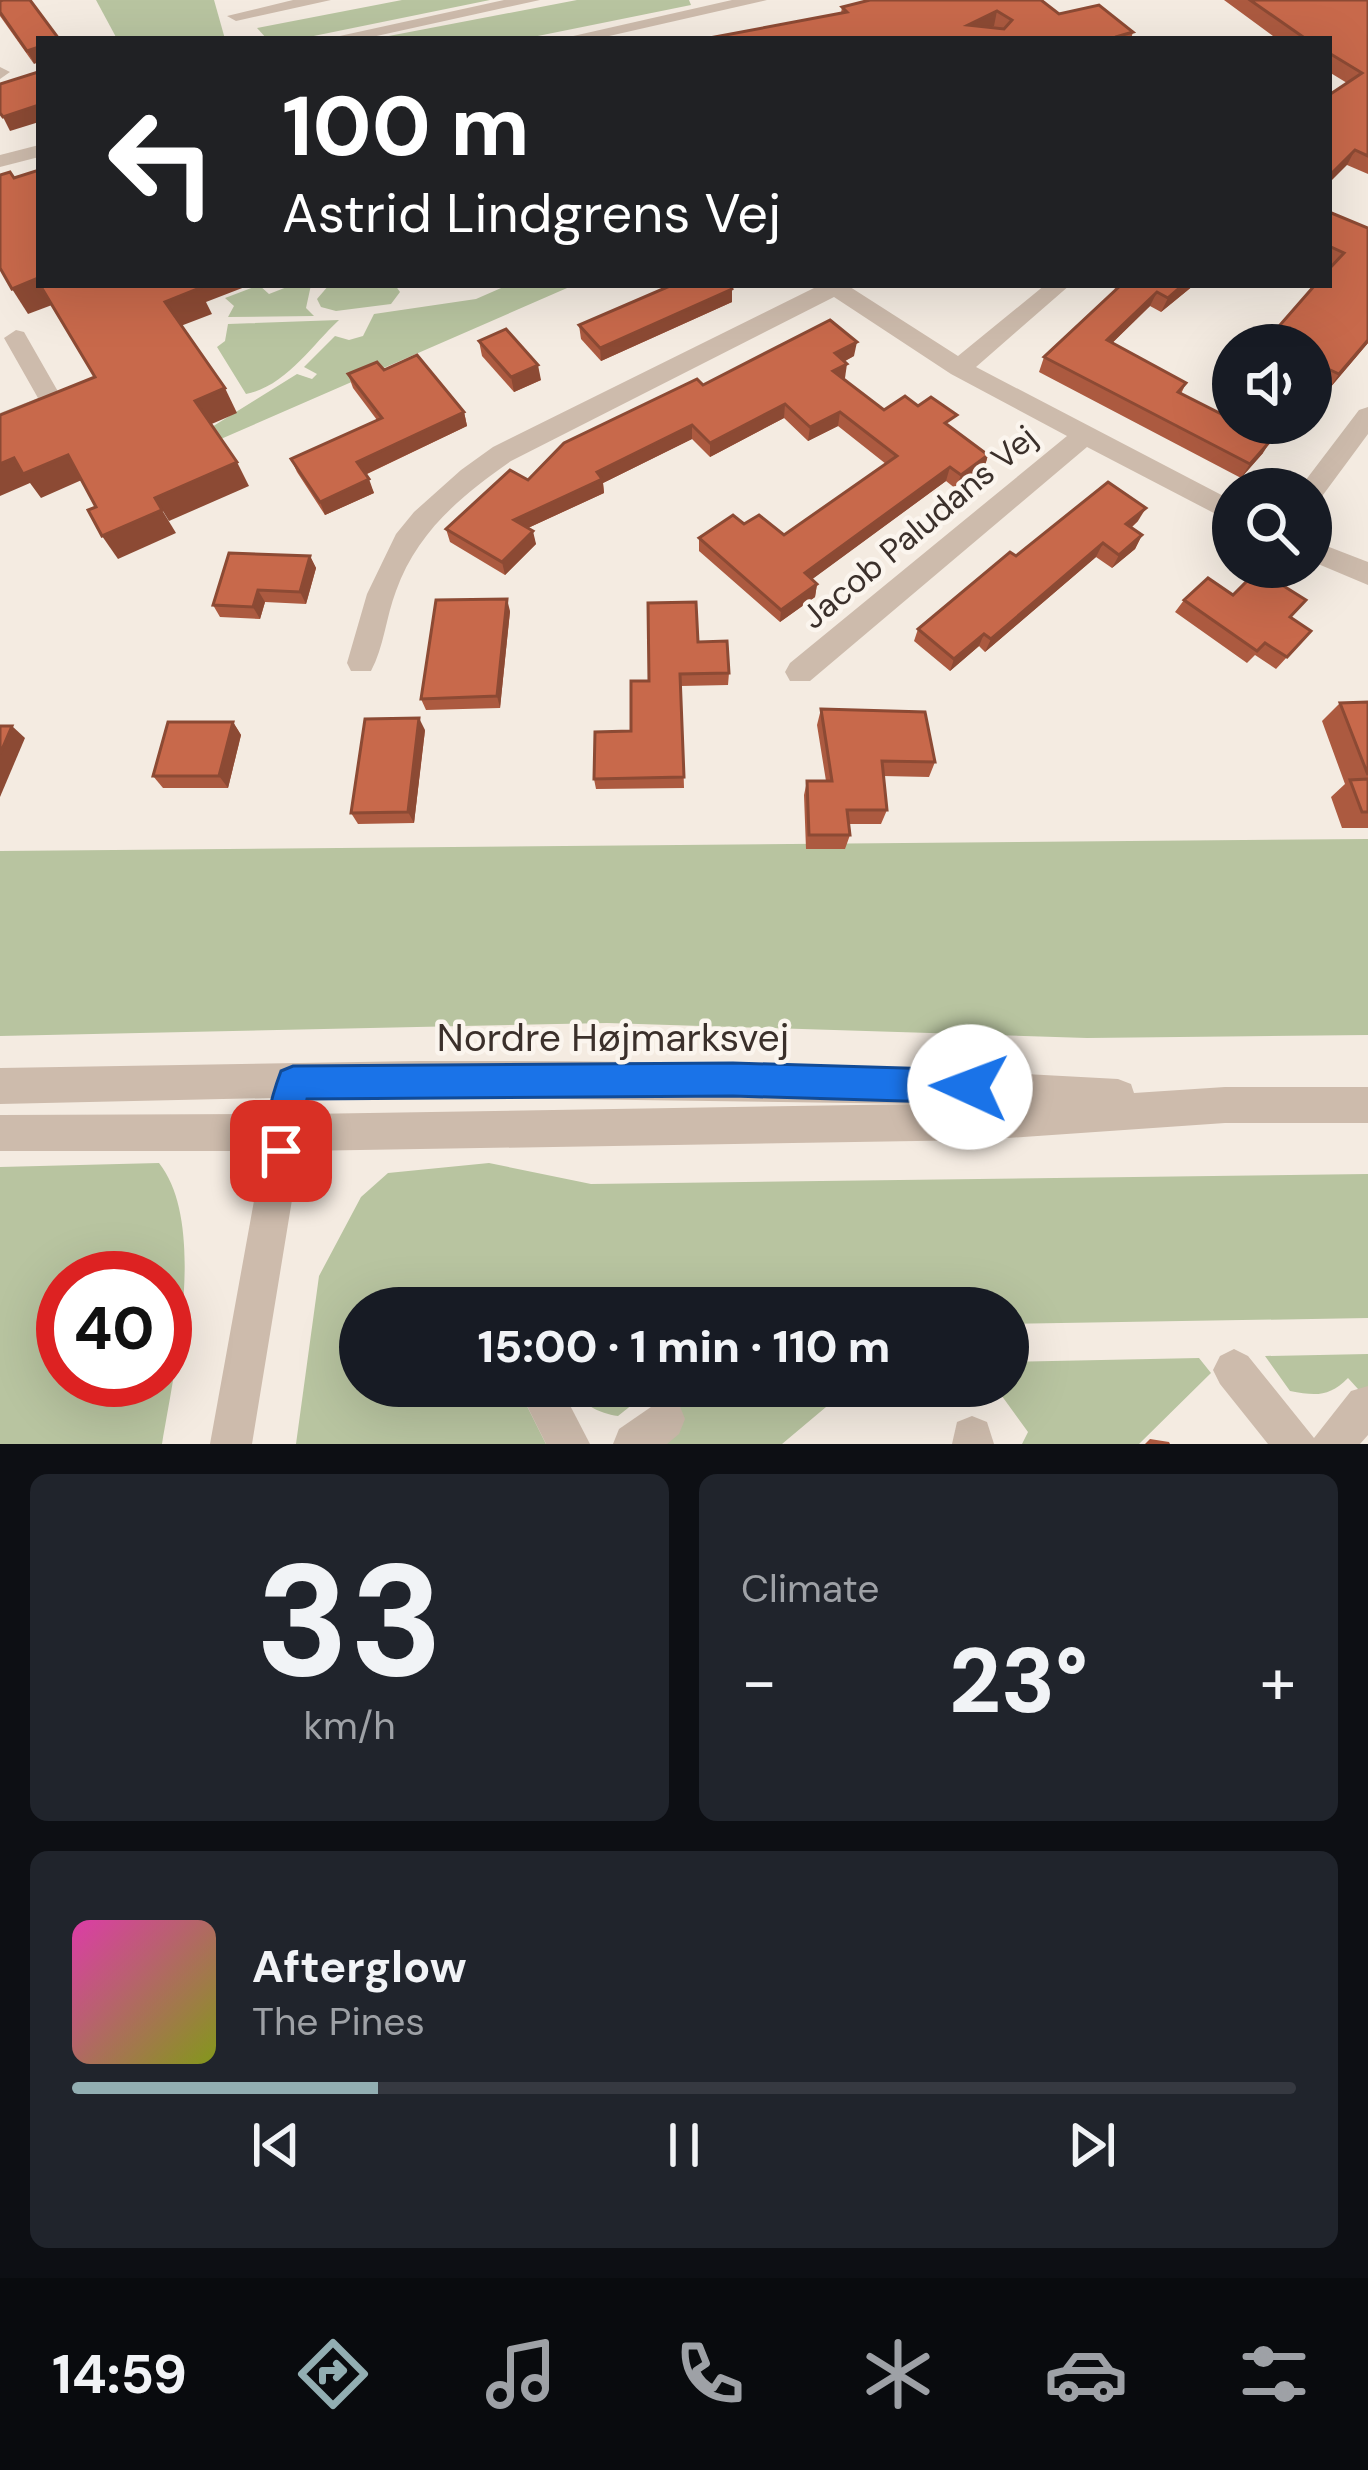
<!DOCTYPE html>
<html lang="en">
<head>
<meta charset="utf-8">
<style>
	body { margin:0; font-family:"DM Sans",sans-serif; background:#20242c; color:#f1f3f6; height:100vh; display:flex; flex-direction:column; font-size:45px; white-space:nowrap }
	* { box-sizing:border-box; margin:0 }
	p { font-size:39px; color:#9ea1a6 }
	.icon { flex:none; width:66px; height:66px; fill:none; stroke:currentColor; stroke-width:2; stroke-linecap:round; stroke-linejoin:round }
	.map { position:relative; height:1444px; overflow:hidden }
	.details { display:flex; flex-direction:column; gap:30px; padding:30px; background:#0d0f14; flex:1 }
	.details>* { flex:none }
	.top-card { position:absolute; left:36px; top:36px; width:1296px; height:252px; border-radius:0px; box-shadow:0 12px 48px #0002; background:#202124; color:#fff; overflow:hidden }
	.controls { position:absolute; left:1212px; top:324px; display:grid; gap:24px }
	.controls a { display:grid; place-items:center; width:120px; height:120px; border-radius:50%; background:#171b24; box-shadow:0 12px 48px #0002; font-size:60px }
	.speed { position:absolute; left:36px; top:1251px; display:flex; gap:24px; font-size:60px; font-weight:700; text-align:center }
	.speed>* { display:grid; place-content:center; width:156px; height:156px; border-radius:50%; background:#171b24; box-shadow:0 12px 48px #0002; line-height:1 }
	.speed .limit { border:18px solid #d22; background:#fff; color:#111 }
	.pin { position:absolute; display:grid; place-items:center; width:102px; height:102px; color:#fff; margin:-51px; border-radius:24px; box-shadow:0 6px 18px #0006 }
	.me { position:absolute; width:132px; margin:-66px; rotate:272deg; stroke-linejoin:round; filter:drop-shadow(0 0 9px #0008) }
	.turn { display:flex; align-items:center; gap:42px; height:252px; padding:0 48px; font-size:54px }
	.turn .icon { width:156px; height:156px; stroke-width:2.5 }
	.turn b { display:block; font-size:84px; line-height:102px }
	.big { font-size:90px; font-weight:800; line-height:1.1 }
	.details .tile { flex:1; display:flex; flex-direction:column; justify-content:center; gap:18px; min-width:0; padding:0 42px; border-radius:18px; background:#20242c }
	.details .dial { align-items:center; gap:0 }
	.dial b { font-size:156px; line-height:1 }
	.song { display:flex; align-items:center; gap:36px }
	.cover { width:144px; height:144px; border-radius:18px; background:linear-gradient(135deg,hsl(320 70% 55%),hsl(70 70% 35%)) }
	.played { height:12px; border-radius:6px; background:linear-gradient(90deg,#92aeb2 25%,#363941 25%) }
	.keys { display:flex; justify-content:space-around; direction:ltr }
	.heat { display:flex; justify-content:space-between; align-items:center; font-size:66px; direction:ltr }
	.details .tiles { flex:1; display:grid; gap:30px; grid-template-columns:1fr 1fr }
	.tile:last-child { grid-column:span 2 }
	.trip { position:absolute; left:339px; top:1287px; width:690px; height:120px; border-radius:60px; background:#171b24; box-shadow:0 12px 48px #0002; font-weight:800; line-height:120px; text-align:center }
	.dock { display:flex; height:192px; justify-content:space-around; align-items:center; background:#090b0e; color:#9ea1a6 }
	.dock .icon { width:84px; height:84px }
	.dock .current { color:#92aeb2 }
	.dock b { font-size:54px; color:#f1f3f6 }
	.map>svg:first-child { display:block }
	.green { fill:#b8c4a0; fill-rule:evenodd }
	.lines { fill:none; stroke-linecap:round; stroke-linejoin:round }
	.minor { fill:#cdbbac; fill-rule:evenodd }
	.wall { fill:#ac5a40 }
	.shaded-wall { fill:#8c4a34 }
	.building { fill:#c8694b; stroke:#8c4a34; stroke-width:3; fill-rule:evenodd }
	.route { fill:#1a73e8; stroke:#114b97; stroke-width:3 }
	.labels { text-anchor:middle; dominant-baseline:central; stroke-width:9; stroke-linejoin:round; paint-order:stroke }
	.street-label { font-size:33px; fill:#3b302b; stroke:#fbf5ee }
	.near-street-label { font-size:39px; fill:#3b302b; stroke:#fbf5ee }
</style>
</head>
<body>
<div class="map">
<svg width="1368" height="1444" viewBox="0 0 1368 1444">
	<rect width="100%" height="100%" fill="#f4ebe1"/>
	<g class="green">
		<polygon points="96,0 214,0 225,39 117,39"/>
		<polygon points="402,0 490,0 299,39 267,39 257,28"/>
		<polygon points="577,0 689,0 691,5 523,39 373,39"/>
		<polygon points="259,285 269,294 292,285 311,285 306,308 314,316 228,317 234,306 225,298"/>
		<polygon points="329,285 395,285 400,292 391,304 336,311 321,307 317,299"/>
		<polygon points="508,285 574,285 207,445 207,430 297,374 312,379 317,374 304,367 335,336 349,340 363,336 374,314 476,299"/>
		<path d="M339 320C311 346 286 386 246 394L217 347 225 341 228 324Z"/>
		<polygon points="1368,839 1368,1035 1087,1038 607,1023 0,1036 0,851"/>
		<path d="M159 1163C208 1225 174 1371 162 1444H0V1167ZM165 1278V1380H63V1278Z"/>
		<polygon points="489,1163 591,1184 1368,1174 1368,1318 1008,1324 1008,1308 360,1308 360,1386 517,1386 546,1444 296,1444 319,1276 361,1197 388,1173"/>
		<path d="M1368 1354V1400L1348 1378C1329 1397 1316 1396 1290 1391L1265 1356Z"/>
		<polygon points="1199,1358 1211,1373 1139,1444 1022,1444 1028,1432 999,1392 959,1407 928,1386 1008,1386 1008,1362"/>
		<path d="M573 1386H851L782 1444H664L679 1431 653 1388 618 1416C599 1413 581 1405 573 1386Z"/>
	</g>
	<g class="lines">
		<g class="minor">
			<polygon points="293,0 331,0 236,21 227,16"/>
			<polygon points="504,0 540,0 363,39 326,39"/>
			<polygon points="732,0 767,0 596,39 560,39"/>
			<polygon points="0,67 10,72 0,79"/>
			<polygon points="39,145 39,157 0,167 0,155"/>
			<path d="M820 285H847L958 356 1045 285H1070L976 367 1233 501V523L1087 447 810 681H790L785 672 790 663 1067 436 951 374 834 297 511 461C461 496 417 532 396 591 386 617 384 647 371 671H351L347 663 367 594 396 534 414 512 461 470 493 447Z"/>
			<polygon points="16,330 24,332 64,402 61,408 0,432 0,413 38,398 4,338"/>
			<polygon points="1368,407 1368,434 1320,499 1311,502 1311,489 1300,489 1302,485 1359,410"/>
			<polygon points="1311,540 1368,562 1368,585 1311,561"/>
			<path d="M419 1061C653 1060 885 1065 1118 1079L1131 1084 1134 1093 1225 1087H1368V1123H1225L978 1140 300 1151 252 1444H210L263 1151H0V1115L269 1114 272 1098 0 1104V1068ZM419 1097 921 1104 306 1114 309 1098Z"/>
			<polygon points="1234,1349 1248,1356 1314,1438 1351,1391 1368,1386 1368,1435 1360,1444 1268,1444 1220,1384 1213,1370 1220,1356"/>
			<polygon points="523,1386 560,1386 590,1444 546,1444 520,1392"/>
			<polygon points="664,1398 679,1404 685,1419 679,1434 667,1444 613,1444 619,1429"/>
			<polygon points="972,1416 987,1422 994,1444 952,1444 957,1422"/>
		</g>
	</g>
	<g class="wall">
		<polygon points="3,0 34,64 0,16 0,1"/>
		<polygon points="1224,0 1368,0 1368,174 1347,165 1347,83 1329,72 1329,39 1277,39"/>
		<polygon points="842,7 1059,14 1133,32 1131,39 704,39 841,13"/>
		<polygon points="1329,212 1368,228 1368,343 1329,389 1311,380 1311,345 1264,345 1332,266 1329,265"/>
		<polygon points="1115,285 1194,285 1161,312 1150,306 1112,343 1186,383 1181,394 1263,453 1241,478 1039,372 1044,357 1117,289 1114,288"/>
		<polygon points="732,289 732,302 601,361 581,339 579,325"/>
		<polygon points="479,341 541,380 514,392 482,356"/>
		<polygon points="854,356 844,361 845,378 843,379 884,410 953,429 988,455 984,469 956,489 946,481 812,579 817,584 815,597 780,622 699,551 699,538 744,524 784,535 886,464 838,426 808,441 784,418 710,457 692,439 603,483 604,493 528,528 536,544 505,575 450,542 446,529 528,480 703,385"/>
		<polygon points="384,370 464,412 467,426 365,475 374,493 325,515 297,472 291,459 377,420 353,388 348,374"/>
		<polygon points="1138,521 1131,528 1142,535 1135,549 1112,568 1096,557 985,652 979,646 950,671 914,641 918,629 1016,556"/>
		<polygon points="310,556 316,568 306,604 265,602 260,619 220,617 213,605"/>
		<polygon points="1233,595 1291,618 1311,631 1276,669 1255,655 1247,663 1175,612 1184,600"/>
		<polygon points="510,611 500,708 426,710 421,699"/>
		<polygon points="698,642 729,673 728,685 681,686 684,788 596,789 594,779 631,731 649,681"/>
		<polygon points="1368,702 1368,828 1342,828 1331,797 1345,784 1322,721 1340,703"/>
		<polygon points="821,709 935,762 929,777 883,776 887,810 881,824 849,824 850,835 845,849 806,849 804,795 807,781 826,781 817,725"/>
		<polygon points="233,722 241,735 228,788 163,788 153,776"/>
		<polygon points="425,730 414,823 358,824 351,813"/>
		<polygon points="1150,1439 1169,1442 1170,1444 1145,1444"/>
	</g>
	<g class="shaded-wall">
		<polygon points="997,11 994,26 965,39 968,25"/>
		<polygon points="39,47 39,62 34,64 27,51"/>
		<polygon points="39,105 39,122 10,131 3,117"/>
		<polygon points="1355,150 1347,165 1329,183 1329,176"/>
		<polygon points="36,279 52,305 28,314 12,289"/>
		<polygon points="196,285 250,285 206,302 212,314 178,327 165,302"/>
		<polygon points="1183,285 1194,285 1161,312 1168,298"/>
		<polygon points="732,289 732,302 601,361 600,348"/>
		<polygon points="1157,292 1150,306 1101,354 1107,340"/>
		<polygon points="1368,340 1368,343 1329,389 1339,374"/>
		<polygon points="857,342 854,356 833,368 835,353"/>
		<polygon points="847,364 845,378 831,385 833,371"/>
		<polygon points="538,365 541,380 514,392 511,377"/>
		<polygon points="225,388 237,413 207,426 195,401"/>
		<polygon points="785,404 784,418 710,457 710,443"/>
		<polygon points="464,412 467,426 362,476 357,462"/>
		<polygon points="840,412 838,426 808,441 810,427"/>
		<polygon points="692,425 692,439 603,483 604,493 517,533 514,520 597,472"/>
		<polygon points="1272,439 1263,453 1241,478 1250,464"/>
		<polygon points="68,455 84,479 41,498 30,483 0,496 0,464 14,458"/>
		<polygon points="988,455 984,469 956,489 961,475"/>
		<polygon points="237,462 249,486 169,521 155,498"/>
		<polygon points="950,467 946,481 803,586 805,573"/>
		<polygon points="369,479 374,493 325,515 320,502"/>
		<polygon points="1146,508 1138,521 1119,538 1126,524"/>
		<polygon points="162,510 176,533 118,559 102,536"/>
		<polygon points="533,531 536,544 505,575 502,562"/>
		<polygon points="1142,535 1135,549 1112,568 1119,555"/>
		<polygon points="1103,543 1096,557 985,652 991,639"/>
		<polygon points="310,556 316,568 306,604 300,592"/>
		<polygon points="817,584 815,597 780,622 781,610"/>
		<polygon points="258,590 265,602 260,619 253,607"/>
		<polygon points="507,599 510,611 500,708 497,696"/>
		<polygon points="984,634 979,646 950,671 954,659"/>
		<polygon points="419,718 425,730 414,823 408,812"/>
		<polygon points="233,722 241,735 228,788 219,776"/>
		<polygon points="12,726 25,738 0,797 0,754"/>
	</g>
	<g class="building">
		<polygon points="3,0 30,0 59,39 39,39 39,47 27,51 0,12 0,1"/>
		<path d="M870 0H1041L1059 14 1099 5 1133 32 1119 36 1126 39H704L847 12 842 7ZM997 11 1012 20 1004 29 968 25Z"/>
		<polygon points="1250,0 1368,0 1368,156 1355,150 1329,176 1329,95 1362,73 1329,53 1329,39 1306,39"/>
		<polygon points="38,72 39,105 3,117 0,113 0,84"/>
		<polygon points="39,170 39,284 36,279 12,289 0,268 0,175 10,172 14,178"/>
		<polygon points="1329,212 1368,228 1368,340 1339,374 1311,361 1311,345 1278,345 1267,340 1315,285 1329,285 1329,269 1344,253 1329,246"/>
		<polygon points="40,285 198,285 200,288 165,302 225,388 195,401 237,462 155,498 162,510 102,536 88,510 96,507 68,455 23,474 14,458 0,464 0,415 95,377"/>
		<polygon points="672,285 731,285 732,289 600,348 579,325"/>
		<polygon points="1121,285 1183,285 1168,298 1157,292 1107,340 1186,383 1178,392 1233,420 1233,423 1240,423 1272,439 1250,464 1044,357"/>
		<polygon points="830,320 857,342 835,353 847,364 833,371 884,410 905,396 918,406 931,397 957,415 945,423 988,455 961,475 950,467 805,573 817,584 781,610 699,538 733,515 744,524 759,515 784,535 897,456 840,412 810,427 785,404 710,443 692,425 597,472 602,479 514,520 533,531 502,562 446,529 510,470 528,480 564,443 697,379 703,385"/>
		<polygon points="506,329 538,365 511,377 479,341"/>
		<polygon points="417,355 464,412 357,462 369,479 320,502 291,459 382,418 348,374 377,362 384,370"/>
		<polygon points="1108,482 1146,508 1126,524 1142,535 1119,555 1103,543 991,639 984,634 954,659 918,629 1010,552 1016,556"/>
		<polygon points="229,553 310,556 300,592 258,590 253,607 213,605"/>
		<polygon points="1258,570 1306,600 1290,617 1311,631 1287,657 1265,643 1257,651 1184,600 1208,578 1233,595"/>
		<polygon points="507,599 497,696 421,699 436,600"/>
		<polygon points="696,602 698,642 727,641 729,673 680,674 684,777 594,779 595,732 631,731 631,681 649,681 648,603"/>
		<polygon points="1368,702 1368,775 1340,703"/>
		<polygon points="821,709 925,712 935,762 882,761 887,810 847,810 850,835 809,835 807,781 832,781"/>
		<polygon points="419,718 408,812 351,813 365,719"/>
		<polygon points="168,722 233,722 219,776 153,776"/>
		<polygon points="0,726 12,726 0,754"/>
		<polygon points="1368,779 1368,812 1362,812 1350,780"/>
	</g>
	<path class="route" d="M733 1063 970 1070 981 1075 986 1087 981 1098 970 1103 733 1096 307 1099 293 1163 281 1168 269 1163C259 1139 272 1095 281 1071L293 1066Z"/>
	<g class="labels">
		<g class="street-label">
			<text transform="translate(919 527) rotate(-40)">Jacob Paludans Vej</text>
		</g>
		<g class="near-street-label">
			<text x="613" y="1037">Nordre Højmarksvej</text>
		</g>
	</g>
</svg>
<div class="controls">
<a><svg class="icon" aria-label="sound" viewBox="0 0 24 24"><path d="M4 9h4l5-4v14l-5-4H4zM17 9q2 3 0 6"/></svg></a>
<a><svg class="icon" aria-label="search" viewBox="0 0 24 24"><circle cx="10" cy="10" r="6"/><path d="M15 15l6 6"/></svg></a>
</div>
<div class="speed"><div class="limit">40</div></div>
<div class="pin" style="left:281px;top:1151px;background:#d93025"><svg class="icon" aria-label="arrive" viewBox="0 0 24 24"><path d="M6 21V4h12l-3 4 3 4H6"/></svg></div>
<svg class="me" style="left:970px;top:1087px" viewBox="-20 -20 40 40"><circle r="19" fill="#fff"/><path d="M0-13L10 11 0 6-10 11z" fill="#1a73e8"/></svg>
<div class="trip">15:00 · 1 min · 110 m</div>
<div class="top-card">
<div class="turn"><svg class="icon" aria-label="left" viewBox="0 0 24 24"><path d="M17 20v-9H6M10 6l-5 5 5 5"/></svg><div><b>100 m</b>Astrid Lindgrens Vej</div></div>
</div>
</div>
<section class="details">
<div class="tiles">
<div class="tile dial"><b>33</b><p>km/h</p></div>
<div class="tile"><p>Climate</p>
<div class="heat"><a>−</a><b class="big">23°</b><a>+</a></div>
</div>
<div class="tile">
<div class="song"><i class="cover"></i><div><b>Afterglow</b><p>The Pines</p></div></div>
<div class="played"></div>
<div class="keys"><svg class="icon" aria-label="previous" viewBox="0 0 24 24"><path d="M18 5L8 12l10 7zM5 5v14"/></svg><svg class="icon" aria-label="pause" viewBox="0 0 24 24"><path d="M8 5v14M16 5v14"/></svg><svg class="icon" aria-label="next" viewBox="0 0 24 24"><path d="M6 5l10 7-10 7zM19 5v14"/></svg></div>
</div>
</div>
</section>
<nav class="dock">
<b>14:59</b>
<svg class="icon current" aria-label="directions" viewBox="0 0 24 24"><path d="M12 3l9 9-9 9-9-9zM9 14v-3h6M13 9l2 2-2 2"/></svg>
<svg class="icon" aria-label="music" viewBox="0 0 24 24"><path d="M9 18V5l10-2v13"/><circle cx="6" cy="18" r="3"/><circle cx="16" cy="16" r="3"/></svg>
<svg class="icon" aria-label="phone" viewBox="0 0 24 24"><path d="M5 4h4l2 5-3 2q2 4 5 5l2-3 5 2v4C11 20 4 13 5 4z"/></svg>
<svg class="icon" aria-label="climate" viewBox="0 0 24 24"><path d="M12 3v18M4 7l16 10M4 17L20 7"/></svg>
<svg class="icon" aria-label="car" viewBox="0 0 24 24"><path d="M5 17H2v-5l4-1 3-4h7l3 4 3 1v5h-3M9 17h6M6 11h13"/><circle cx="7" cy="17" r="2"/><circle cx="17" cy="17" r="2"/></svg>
<svg class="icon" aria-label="filters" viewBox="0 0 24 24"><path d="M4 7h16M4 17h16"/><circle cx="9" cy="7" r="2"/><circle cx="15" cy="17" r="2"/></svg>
</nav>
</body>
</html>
